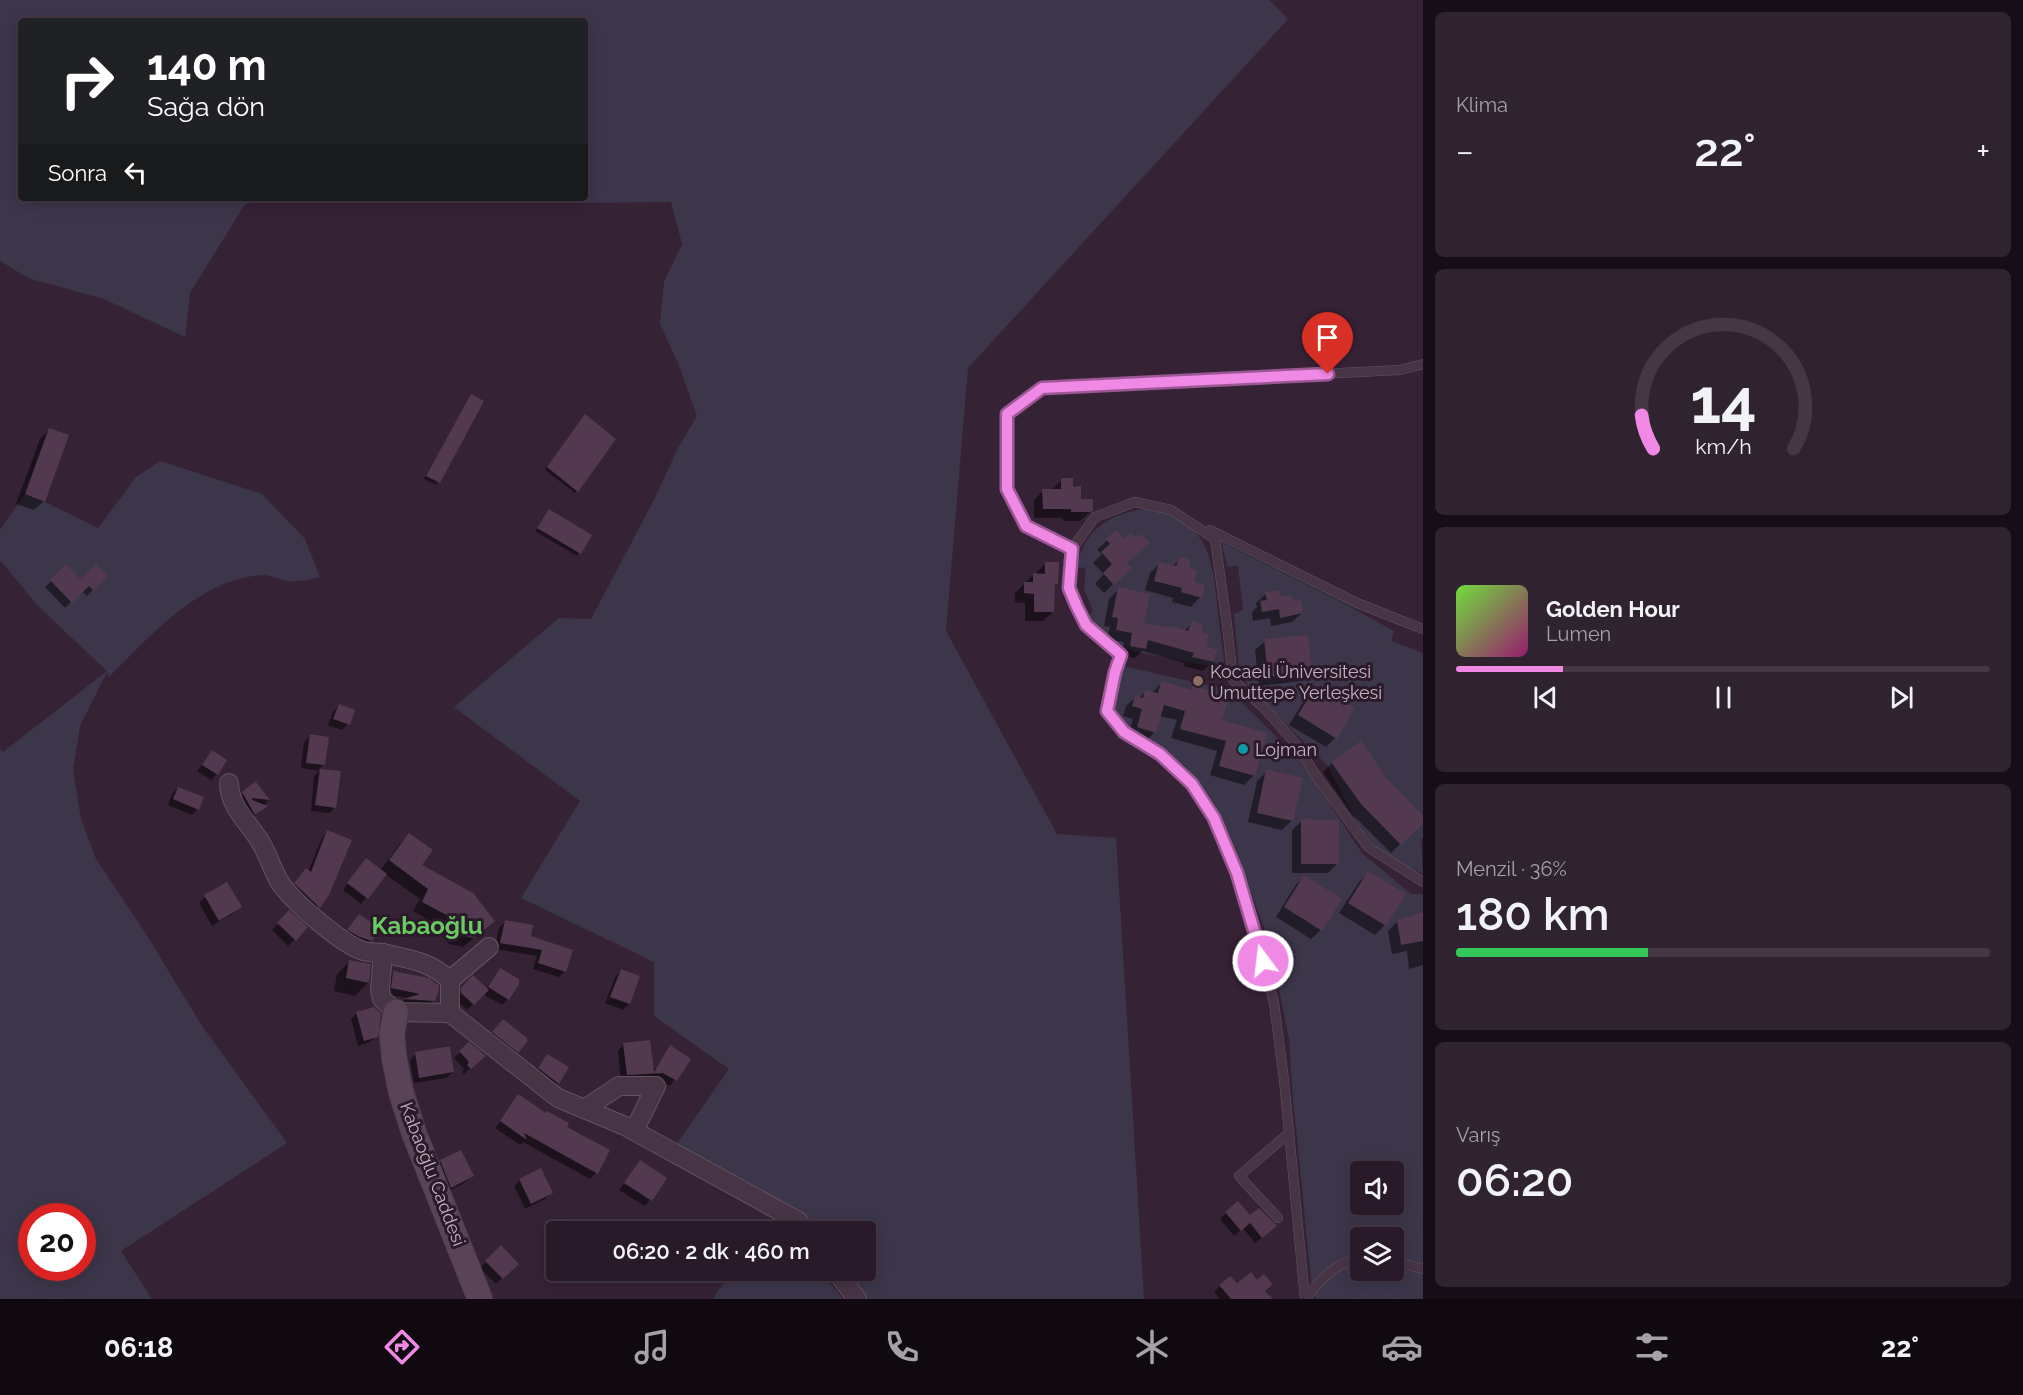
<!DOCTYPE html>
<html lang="tr">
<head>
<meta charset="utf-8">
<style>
	body { margin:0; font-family:Raleway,sans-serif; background:#302330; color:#f1f3f6; height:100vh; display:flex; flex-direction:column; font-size:22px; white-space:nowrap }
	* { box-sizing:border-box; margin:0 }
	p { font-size:20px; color:#a5a1a8 }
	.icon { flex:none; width:33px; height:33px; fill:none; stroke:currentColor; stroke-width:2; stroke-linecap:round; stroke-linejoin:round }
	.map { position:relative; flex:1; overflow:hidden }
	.side { display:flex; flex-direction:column; gap:12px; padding:12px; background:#160e16; width:600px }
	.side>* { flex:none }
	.hud { position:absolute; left:18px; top:18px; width:570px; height:183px; border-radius:6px; box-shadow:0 3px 15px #0003,0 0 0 2px #443845; background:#202124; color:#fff; overflow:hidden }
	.tools { position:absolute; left:1350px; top:1161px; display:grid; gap:12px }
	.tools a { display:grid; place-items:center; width:54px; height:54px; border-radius:6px; background:#281a28; box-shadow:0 3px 15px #0003,0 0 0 2px #443845; font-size:30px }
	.speed { position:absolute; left:18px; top:1203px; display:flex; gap:12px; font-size:30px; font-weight:700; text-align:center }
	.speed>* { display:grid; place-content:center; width:78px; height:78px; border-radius:50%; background:#281a28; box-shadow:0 3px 15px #0003,0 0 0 2px #443845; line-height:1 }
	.speed .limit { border:9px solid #d22; background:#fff; color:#111 }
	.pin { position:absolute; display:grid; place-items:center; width:51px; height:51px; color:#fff; margin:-62px -26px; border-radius:50% 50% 50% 0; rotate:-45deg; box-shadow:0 0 6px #0007 }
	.pin .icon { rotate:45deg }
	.me { position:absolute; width:66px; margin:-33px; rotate:345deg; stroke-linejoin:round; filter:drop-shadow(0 0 4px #0008) }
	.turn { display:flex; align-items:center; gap:21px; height:126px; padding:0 30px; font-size:27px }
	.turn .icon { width:78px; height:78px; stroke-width:2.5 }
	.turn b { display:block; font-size:42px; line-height:51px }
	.then { display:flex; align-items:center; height:57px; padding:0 30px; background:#0003; gap:12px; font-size:22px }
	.big { font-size:45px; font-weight:600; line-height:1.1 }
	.side .card { flex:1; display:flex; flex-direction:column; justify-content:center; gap:9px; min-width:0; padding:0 21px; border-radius:9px; background:#302330 }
	.side .dial { align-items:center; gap:0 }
	.dial svg { height:156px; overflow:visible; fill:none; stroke:#443845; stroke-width:7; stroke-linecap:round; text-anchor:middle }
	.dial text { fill:#f1f3f6; stroke:none }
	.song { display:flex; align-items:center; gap:18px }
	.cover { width:72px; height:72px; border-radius:9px; background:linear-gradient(135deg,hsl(100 70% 55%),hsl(320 70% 35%)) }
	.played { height:6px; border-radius:3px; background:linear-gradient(90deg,#f088e5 20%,#443845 20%) }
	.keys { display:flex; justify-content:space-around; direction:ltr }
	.heat { display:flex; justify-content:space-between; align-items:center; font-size:33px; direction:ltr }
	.charge { height:9px; border-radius:4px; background:linear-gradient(90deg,#34c759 36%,#443845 0) }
	.trip { position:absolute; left:546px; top:1221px; width:330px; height:60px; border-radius:6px; background:#281a28; box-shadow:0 3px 15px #0003,0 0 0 2px #443845; font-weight:600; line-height:60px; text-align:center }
	.tab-bar { display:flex; height:96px; justify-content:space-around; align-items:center; background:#100a10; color:#a5a1a8 }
	.tab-bar .icon { width:42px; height:42px }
	.tab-bar .current { color:#f088e5 }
	.tab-bar b { font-size:27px; color:#f1f3f6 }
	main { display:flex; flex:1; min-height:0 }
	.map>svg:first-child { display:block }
	.green { fill:#3c364b; fill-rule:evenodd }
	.shadow { fill:#0007 }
	.building { fill:#523950 }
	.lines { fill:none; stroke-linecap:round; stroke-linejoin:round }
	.lane-casing { stroke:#645363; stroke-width:10 }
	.street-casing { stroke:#645363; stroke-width:20 }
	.secondary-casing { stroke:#503f4e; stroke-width:26 }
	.lane { stroke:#473546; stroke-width:9 }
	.street { stroke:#473546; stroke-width:18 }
	.secondary { stroke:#5a4357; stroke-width:24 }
	.route-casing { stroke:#9c5895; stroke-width:15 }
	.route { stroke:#f088e5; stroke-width:10 }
	.education-dot { fill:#8d6e63; stroke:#2b1b2a; stroke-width:2 }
	.culture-dot { fill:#0f9aa8; stroke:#2b1b2a; stroke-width:2 }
	.labels { text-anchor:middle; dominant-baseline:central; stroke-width:6; stroke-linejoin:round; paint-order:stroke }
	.poi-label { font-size:18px; fill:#c3b0c1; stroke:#2b1b2a; text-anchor:start }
	.street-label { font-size:18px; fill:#c3b0c1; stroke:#2b1b2a }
	.district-label { font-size:24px; font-weight:bold; fill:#6bcb63; stroke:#2b1b2a }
</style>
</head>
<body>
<main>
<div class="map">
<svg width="1423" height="1299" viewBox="0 0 1423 1299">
	<rect width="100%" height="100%" fill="#362235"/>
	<g class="green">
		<polygon points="0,0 1269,0 1288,19 968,368 946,631 1057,834 1116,838 1144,1299 868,1299 846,1271 866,1270 866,1232 817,1231 806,1216 676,1145 729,1069 654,1016 654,962 521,898 580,801 454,707 559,618 591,619 655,498 678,448 697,416 678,363 660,324 664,282 682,244 671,202 567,203 551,198 585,198 585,21 21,21 21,198 294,198 245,204 190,293 185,337 104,299 28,278 0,261"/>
		<path d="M160 461 262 494 305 539 320 577C310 579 299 583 288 581 279 580 271 574 261 575 197 581 153 634 109 677L107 672 80 726 73 770 81 819 96 859 146 934 202 1026 287 1143 121 1251 152 1299H0V749L3 752 107 671 38 606 0 560V530L25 494 45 502 98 528 136 477ZM32 1216H82V1268H32Z"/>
		<path d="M1147 509C1210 520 1213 559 1218 613 1220 632 1223 650 1225 669L1142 653 1116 646 1087 620 1093 611 1084 589 1086 568 1077 567C1083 530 1112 512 1147 509Z"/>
		<polygon points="1221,542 1347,605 1394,631 1391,641 1423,653 1423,838 1421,839 1423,874 1396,862 1372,843 1361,830 1327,765 1249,687 1239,670 1234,614 1243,610 1238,566 1228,567"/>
		<path d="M1123 666 1229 690 1301 761 1362 853 1411 894H1423V1299H1316L1311 1280 1292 1087 1289 1039 1271 948 1235 847 1216 806 1202 785 1185 766 1152 742 1128 729 1117 717 1114 703ZM1360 1172H1394V1204H1360ZM1360 1238H1394V1270H1360Z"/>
		<polygon points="736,1270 820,1271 843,1299 713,1299 718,1290"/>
	</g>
	<g class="shadow">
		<polygon points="471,396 482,402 436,485 424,479"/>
		<polygon points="582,419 577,491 575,493 545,470"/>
		<polygon points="49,430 44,501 34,510 16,504 40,439"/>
		<polygon points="1062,480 1071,488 1080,500 1092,510 1080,521 1063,521 1063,518 1034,518 1034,500 1043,491 1052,489"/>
		<polygon points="549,511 590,535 577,556 535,531"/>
		<polygon points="1116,532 1124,541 1136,540 1126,563 1130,568 1104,593 1095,584 1104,574 1093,563 1102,554 1097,550"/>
		<polygon points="1181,558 1200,597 1191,607 1172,602 1173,598 1145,590 1150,573 1160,563 1172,567"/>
		<polygon points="1046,563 1057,583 1053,587 1053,612 1043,621 1025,621 1025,603 1015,602 1015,593 1033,575 1036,575 1036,573"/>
		<polygon points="66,567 80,581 106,576 87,596 82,591 65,608 45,587"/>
		<polygon points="1119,589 1142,625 1184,631 1193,623 1199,633 1204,647 1215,651 1212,662 1203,671 1184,666 1185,663 1142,651 1135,658 1121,655 1124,642 1107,639 1110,627 1104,626 1109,599"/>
		<polygon points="1266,594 1292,603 1302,613 1292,622 1271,626 1270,618 1253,621 1252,612 1257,607 1256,603"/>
		<polygon points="1265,641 1311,672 1301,681 1259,686 1255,650"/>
		<polygon points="1161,683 1189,691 1193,687 1220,721 1254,775 1244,785 1210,775 1217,751 1171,738 1177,720 1159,716 1155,732 1145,742 1128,737 1133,719 1123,716 1126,706 1136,697 1139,698 1146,691 1152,693"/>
		<polygon points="1317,686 1335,738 1326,747 1289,725 1307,696"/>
		<polygon points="339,706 348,724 342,730 328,725 333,712"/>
		<polygon points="310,736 324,764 318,770 339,773 335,807 329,813 311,811 314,776 320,771 301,768 304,742"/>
		<polygon points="212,752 217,774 211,780 197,771"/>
		<polygon points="1332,763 1387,781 1423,818 1423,822 1391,853 1351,813 1323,772"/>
		<polygon points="1267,771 1292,820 1282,830 1248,822 1257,781"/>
		<polygon points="255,783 268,800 260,812 249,820 237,799"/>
		<polygon points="178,788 198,809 192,815 168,805 172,794"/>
		<polygon points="1302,821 1337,864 1328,873 1292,873 1292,830"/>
		<polygon points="328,832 328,894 313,912 289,890 300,876 308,872 322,838"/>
		<polygon points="409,835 420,866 483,930 463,947 449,944 439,933 443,928 413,911 420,899 385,874 361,904 343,890 360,866 380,871 400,844"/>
		<polygon points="1368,873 1404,894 1385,925 1375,935 1339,913 1359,882"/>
		<polygon points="1304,877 1321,930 1311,939 1276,917 1295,886"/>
		<polygon points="227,884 240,906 234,913 212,926 199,903 205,897"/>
		<polygon points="289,912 306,928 288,946 272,930"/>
		<polygon points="1423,914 1423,965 1409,969 1407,951 1392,954 1388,931 1398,921"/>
		<polygon points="359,916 371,940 365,946 343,936"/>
		<polygon points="505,922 529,937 565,971 559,977 533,969 537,956 495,949 499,928"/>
		<polygon points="350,961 369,965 368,983 355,996 334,991 337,974"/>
		<polygon points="500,970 508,999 502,1005 483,994 467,1010 456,1000 456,996 473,978 486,989"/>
		<polygon points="621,971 629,1004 623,1010 605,1003 615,977"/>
		<polygon points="393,972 433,1001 427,1007 400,1005 406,998 386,994 387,978"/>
		<polygon points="357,1013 377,1036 370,1042 358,1046 351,1019"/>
		<polygon points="497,1027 517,1052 511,1057 487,1039"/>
		<polygon points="469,1044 478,1062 464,1074 462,1072 464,1069 454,1058"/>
		<polygon points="624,1044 652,1073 671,1047 689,1059 670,1086 657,1078 621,1080 618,1051"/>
		<polygon points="416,1054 453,1072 446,1078 414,1083 410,1060"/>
		<polygon points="547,1055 567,1067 558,1083 552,1089 533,1075"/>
		<polygon points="519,1096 565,1128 596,1173 590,1179 523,1142 520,1145 495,1128"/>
		<polygon points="441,1162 472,1176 466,1182 445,1193 435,1168"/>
		<polygon points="640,1162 665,1179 645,1206 619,1190"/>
		<polygon points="520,1180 551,1192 545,1199 525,1209 514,1186"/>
		<polygon points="1226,1213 1250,1218 1269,1232 1255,1243 1243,1228 1234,1236 1220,1219"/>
		<polygon points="501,1247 517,1264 496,1284 480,1268"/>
		<polygon points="1237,1285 1264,1291 1268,1299 1220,1299 1214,1292 1220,1286"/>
	</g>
	<g class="building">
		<polygon points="471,394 484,401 440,483 426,476"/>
		<polygon points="585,414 616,439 578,492 547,467"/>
		<polygon points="49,428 69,435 45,502 25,494"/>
		<polygon points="1061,478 1073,478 1073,487 1081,486 1081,499 1093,499 1093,510 1091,512 1071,512 1071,509 1043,509 1042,489 1061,489"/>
		<polygon points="549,509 592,535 581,554 537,528"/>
		<polygon points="1116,530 1124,539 1131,533 1136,538 1141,534 1150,543 1127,563 1132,568 1114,585 1103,573 1112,564 1101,552 1110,544 1106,539"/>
		<polygon points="1180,557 1191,560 1189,568 1197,570 1194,582 1205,585 1202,598 1181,592 1182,588 1154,581 1159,562 1176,566"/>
		<polygon points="1045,562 1059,562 1058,584 1055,584 1054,612 1034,612 1034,594 1024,593 1024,582 1033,582 1033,573 1045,574"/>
		<polygon points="66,564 80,579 96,564 108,576 94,591 89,586 72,603 50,580"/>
		<polygon points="1118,587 1150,594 1144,623 1171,628 1171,626 1188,631 1192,621 1203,624 1201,632 1209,634 1206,646 1217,650 1214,662 1192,657 1194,653 1148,640 1146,649 1130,646 1132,633 1116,630 1118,618 1112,617"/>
		<polygon points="1279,590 1281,597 1292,595 1293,601 1301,600 1303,613 1280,618 1279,609 1262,612 1260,601 1267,600 1265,592"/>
		<polygon points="1308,635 1312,672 1268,677 1264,639"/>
		<polygon points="1161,681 1191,690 1192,686 1229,696 1222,720 1267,733 1255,776 1219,766 1226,741 1180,729 1185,711 1164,705 1156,733 1137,727 1142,709 1132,706 1135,695 1143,698 1145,690 1158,693"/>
		<polygon points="1316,685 1355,708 1337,739 1298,715"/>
		<polygon points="339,704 355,710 350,725 333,719"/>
		<polygon points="310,734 329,737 325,765 306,763"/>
		<polygon points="1361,741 1388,780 1423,816 1423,824 1401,845 1361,804 1331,762"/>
		<polygon points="212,750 227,760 218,775 202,765"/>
		<polygon points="320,769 341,771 336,808 315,805"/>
		<polygon points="1266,769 1303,778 1293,821 1257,813"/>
		<polygon points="257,780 256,782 270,800 252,798 252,800 268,806 255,815 242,792"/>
		<polygon points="178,787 204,797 199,810 173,799"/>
		<polygon points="1301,819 1339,820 1339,864 1301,864"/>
		<polygon points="327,830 352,840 329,895 320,908 294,883 306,868 311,872"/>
		<polygon points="409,833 433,850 422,865 473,893 495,921 474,938 458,935 447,922 452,918 422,902 428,889 389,860"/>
		<polygon points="366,858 387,874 368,899 347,883"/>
		<polygon points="1368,871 1406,894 1386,926 1348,903"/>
		<polygon points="1304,875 1342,899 1322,931 1284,907"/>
		<polygon points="227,882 242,907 219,921 204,895"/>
		<polygon points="289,910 308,927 296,941 277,923"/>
		<polygon points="1423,912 1423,941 1401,945 1397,920"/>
		<polygon points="359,914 381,929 372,941 360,937 347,930"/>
		<polygon points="505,920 533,925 531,936 573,950 566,972 538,963 542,950 500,943"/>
		<polygon points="349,960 371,964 369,983 346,978"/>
		<polygon points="500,968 519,979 519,984 509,1000 488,987"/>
		<polygon points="621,969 640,976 630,1004 610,997"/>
		<polygon points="393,971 429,978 435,983 439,985 439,989 435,1001 403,999 420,994 391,988"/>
		<polygon points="473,975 489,990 474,1005 461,993 461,988"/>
		<polygon points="374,1007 381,1014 378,1037 364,1041 356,1012"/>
		<polygon points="503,1019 527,1038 527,1042 518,1053 492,1032"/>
		<polygon points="650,1040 654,1072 670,1045 691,1059 677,1081 663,1073 627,1075 623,1043"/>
		<polygon points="469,1042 486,1056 471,1069 467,1065 469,1062 459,1051"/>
		<polygon points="445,1047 450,1047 454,1072 419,1078 415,1052"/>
		<polygon points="547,1054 569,1067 559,1084 538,1068"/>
		<polygon points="518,1094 546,1113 547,1111 569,1123 567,1127 610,1150 598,1174 524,1133 527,1140 500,1121"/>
		<polygon points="461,1150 474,1176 451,1188 440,1160"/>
		<polygon points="640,1160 667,1178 652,1201 624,1183"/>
		<polygon points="541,1168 553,1193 531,1204 519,1179"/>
		<polygon points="1238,1201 1250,1215 1259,1208 1277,1226 1262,1238 1250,1223 1241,1231 1225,1212"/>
		<polygon points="501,1245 519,1264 503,1279 485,1261"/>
		<polygon points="1251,1272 1257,1280 1264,1274 1273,1284 1265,1291 1273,1299 1231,1299 1219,1285 1230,1276 1237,1283"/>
	</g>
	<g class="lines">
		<g class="lane-casing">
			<g id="lane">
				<polyline points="1210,530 1357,603 1423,629"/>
				<polyline points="1072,549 1026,526 1007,489 1007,414 1042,388 1400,370 1423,364"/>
				<polyline points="1278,1218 1239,1176 1289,1133"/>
				<polyline points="1394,1261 1423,1269"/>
				<polyline points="1305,1299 1284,1080 1274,1003 1258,940 1237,873 1214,818 1193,784 1159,754 1124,732 1107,711 1115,672 1121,655 1086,625 1069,588 1072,549 1095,517 1135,502 1171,510 1215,539 1227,625 1233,680 1264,708 1296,744 1319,780 1368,847 1423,882"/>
				<path d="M1307 1299C1318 1279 1338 1262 1360 1258"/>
			</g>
		</g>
		<g class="street-casing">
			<g id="street">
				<path d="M229 783C229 807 250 824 261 843 268 855 272 869 279 881 292 901 342 945 364 951 370 953 377 952 383 953L380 990 382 999 396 1012 450 1013 558 1098 625 1126 798 1221 806 1232"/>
				<path d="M383 953C411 960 427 960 450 980V1013"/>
				<polyline points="450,980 489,947"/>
				<polyline points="584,1109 619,1086 656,1086 634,1131"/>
				<polyline points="835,1270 857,1299"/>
			</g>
		</g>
		<g class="secondary-casing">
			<polyline id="secondary" points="396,1012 392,1033 394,1057 401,1092 414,1133 480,1299"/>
		</g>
		<use href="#lane" class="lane"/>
		<use href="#street" class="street"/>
		<use href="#secondary" class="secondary"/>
	</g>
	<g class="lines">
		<g class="route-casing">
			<polyline id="route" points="1263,961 1237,873 1214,818 1192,784 1160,754 1124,732 1107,711 1115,672 1121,655 1086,625 1077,607 1069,588 1072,549 1026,526 1007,489 1007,414 1042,388 1328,374"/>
		</g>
		<use href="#route" class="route"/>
	</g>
	<circle class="education-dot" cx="1198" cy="681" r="6"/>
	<circle class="culture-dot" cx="1243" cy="749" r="6"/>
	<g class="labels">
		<g class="poi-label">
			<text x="1210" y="671">Kocaeli Üniversitesi<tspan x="1210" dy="21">Umuttepe Yerleşkesi</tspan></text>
			<text x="1255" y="749">Lojman</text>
		</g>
		<g class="street-label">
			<text transform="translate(433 1174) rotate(69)">Kabaoğlu Caddesi</text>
		</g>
		<g class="district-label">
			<text x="427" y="925">Kabaoğlu</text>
		</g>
	</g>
</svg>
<div class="tools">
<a><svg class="icon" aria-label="sound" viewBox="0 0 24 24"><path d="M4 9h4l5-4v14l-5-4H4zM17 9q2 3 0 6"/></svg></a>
<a><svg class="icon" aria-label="layers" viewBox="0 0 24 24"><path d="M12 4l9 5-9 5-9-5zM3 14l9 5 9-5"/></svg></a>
</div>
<div class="speed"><div class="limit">20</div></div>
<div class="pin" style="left:1328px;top:374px;background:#d93025"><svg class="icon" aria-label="arrive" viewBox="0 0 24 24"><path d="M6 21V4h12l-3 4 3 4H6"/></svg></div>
<svg class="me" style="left:1263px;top:961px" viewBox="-20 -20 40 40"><circle r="17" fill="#f088e5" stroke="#fff" stroke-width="3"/><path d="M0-11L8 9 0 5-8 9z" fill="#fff"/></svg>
<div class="trip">06:20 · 2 dk · 460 m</div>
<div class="hud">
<div class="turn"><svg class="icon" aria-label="right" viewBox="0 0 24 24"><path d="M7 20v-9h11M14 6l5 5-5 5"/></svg><div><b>140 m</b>Sağa dön</div></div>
<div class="then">Sonra<svg class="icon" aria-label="left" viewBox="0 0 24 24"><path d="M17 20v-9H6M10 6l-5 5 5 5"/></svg></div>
</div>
</div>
<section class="side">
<div class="card"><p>Klima</p>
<div class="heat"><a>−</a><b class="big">22°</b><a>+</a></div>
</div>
<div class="card dial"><svg viewBox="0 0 100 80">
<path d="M14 69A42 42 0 1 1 86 69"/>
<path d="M14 69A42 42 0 0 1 8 52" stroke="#f088e5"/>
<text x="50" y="56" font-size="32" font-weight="700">14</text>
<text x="50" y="72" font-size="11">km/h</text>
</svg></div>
<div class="card">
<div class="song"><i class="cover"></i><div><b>Golden Hour</b><p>Lumen</p></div></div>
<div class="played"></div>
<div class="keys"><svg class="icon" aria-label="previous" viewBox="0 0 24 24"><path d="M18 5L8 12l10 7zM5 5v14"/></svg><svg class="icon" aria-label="pause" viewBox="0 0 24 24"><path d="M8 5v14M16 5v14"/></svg><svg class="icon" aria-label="next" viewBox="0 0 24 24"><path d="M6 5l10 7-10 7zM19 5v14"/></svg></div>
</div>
<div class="card"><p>Menzil · 36%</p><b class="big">180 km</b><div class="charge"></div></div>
<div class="card"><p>Varış</p><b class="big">06:20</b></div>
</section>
</main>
<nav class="tab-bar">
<b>06:18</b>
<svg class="icon current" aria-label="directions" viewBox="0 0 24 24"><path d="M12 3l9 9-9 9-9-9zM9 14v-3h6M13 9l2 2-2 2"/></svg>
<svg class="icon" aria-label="music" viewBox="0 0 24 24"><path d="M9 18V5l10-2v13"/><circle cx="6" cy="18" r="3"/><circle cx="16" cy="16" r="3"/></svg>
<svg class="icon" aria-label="phone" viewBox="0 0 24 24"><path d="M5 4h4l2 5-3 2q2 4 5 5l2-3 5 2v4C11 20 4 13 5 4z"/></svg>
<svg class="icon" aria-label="climate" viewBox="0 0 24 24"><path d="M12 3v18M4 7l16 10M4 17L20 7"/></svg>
<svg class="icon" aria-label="car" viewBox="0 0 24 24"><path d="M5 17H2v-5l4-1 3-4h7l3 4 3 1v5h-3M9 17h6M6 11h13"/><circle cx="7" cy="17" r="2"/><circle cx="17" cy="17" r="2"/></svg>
<svg class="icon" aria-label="filters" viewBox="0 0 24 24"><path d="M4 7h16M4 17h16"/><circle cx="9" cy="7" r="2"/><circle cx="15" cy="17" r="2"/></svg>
<b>22°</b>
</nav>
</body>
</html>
